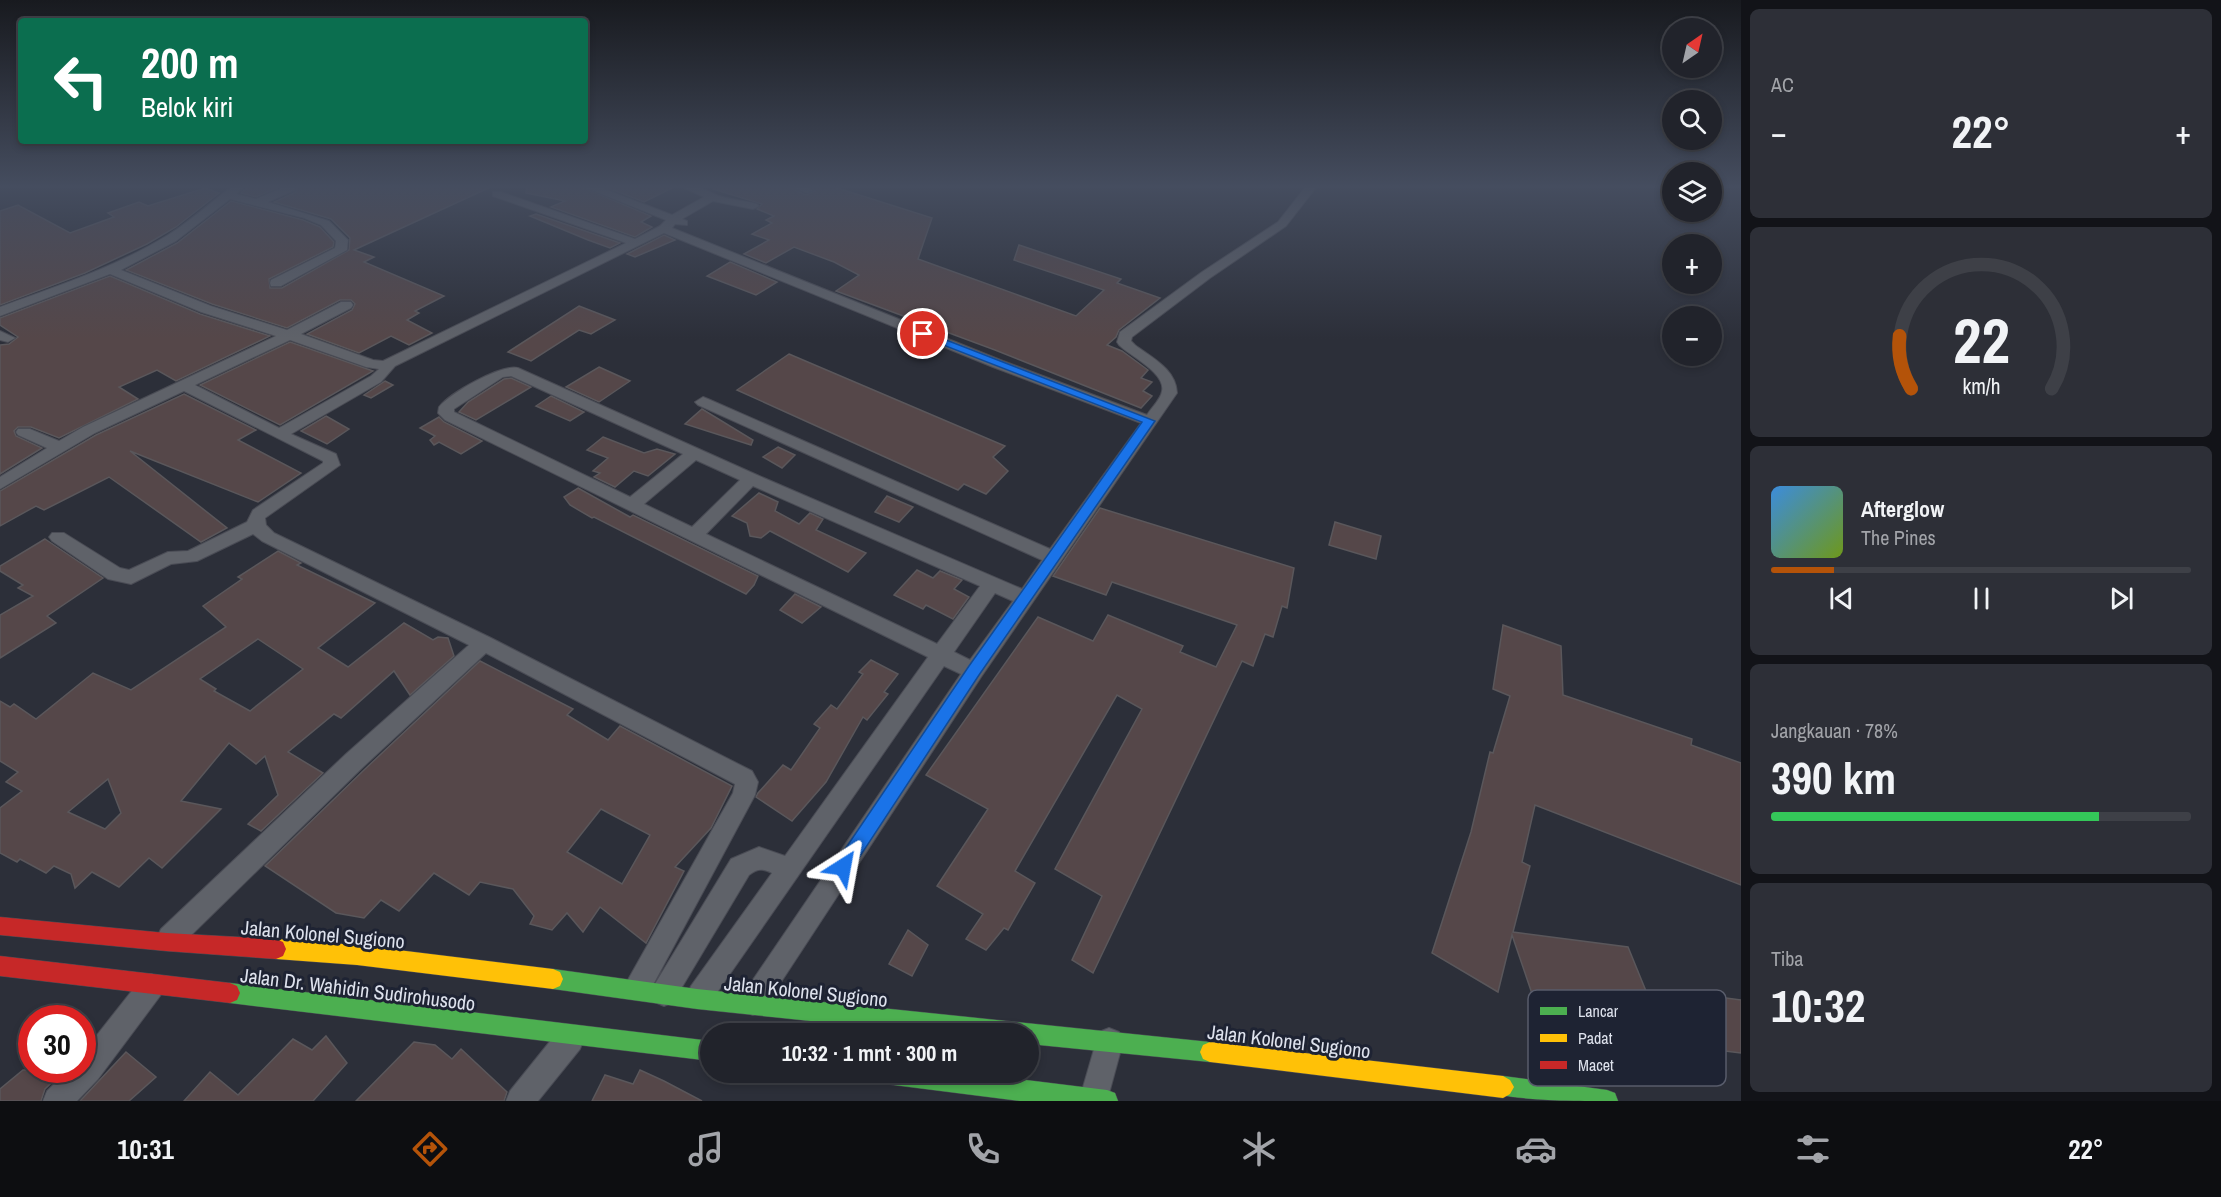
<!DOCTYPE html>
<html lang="id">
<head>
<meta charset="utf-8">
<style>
	body { margin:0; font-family:"Archivo Narrow",sans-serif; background:#2d2f37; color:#f1f3f6; height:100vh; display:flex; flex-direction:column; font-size:22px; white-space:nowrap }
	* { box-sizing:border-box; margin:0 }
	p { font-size:20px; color:#a2a4a9 }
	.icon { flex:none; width:33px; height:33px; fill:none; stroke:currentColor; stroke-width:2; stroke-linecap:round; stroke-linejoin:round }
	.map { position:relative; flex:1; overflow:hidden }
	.side { display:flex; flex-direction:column; gap:9px; padding:9px; background:#121318; width:480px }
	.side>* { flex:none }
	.top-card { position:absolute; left:18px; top:18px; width:570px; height:126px; border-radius:6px; box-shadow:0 3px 9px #0003,0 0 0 2px #3e4047; background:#0b6e4f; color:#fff; overflow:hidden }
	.needle { width:39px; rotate:34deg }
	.fabs { position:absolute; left:1662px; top:18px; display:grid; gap:12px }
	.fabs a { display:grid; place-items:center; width:60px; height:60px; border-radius:50%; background:#21232b; box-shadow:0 3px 9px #0003,0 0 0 2px #3e4047; font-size:30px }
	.speed { position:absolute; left:18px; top:1005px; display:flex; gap:12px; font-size:30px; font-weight:700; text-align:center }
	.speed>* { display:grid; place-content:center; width:78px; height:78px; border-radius:50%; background:#21232b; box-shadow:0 3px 9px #0003,0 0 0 2px #3e4047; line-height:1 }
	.speed .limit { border:9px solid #d22; background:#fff; color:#111 }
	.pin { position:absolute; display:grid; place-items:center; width:51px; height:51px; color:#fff; margin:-26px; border:3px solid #fff; border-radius:50%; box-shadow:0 2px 6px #0007 }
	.me { position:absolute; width:66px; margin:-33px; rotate:34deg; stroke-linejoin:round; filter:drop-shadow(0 0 4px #0008) }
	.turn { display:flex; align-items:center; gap:21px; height:126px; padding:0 24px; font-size:27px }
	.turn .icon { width:78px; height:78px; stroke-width:2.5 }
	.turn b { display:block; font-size:42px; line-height:51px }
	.big { font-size:45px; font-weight:700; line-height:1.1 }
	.side .tile { flex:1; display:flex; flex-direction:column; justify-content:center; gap:9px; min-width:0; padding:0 21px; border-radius:9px; background:#2d2f37 }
	.side .dial { align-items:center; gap:0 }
	.dial svg { height:156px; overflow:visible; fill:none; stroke:#3e4047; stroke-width:7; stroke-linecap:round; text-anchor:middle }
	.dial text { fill:#f1f3f6; stroke:none }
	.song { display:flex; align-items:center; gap:18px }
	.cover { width:72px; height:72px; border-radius:9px; background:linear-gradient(135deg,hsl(210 70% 55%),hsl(80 70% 35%)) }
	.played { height:6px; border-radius:3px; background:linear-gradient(90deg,#b45309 15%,#3e4047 15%) }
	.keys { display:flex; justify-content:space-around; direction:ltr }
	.heat { display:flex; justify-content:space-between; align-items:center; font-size:33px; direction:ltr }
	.charge { height:9px; border-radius:4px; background:linear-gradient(90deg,#34c759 78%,#3e4047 0) }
	.trip { position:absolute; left:700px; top:1023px; width:339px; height:60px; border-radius:30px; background:#21232b; box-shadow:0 3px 9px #0003,0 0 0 2px #3e4047; font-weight:700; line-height:60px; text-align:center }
	.dock { display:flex; height:96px; justify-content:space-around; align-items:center; background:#0d0e11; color:#a2a4a9 }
	.dock .icon { width:42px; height:42px }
	.dock .selected { color:#b45309 }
	.dock b { font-size:27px; color:#f1f3f6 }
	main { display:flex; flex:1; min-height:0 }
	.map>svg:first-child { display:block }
	.building { fill:#554749; stroke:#5a575b; stroke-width:1.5; fill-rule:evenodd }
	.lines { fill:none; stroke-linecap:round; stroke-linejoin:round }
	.street-casing { stroke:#4a4c55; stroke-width:2 }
	.fast-casing { stroke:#4a4c55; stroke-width:1 }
	.slow-casing { stroke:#4a4c55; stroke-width:1 }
	.jam-casing { stroke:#4a4c55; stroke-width:1 }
	.street { fill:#5f6269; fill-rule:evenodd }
	.fast { fill:#4caf50; fill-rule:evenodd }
	.slow { fill:#ffc107; fill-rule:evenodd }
	.jam { fill:#c62828; fill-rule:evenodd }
	.route { fill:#1a73e8; stroke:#114b97; stroke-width:1.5 }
	.labels { text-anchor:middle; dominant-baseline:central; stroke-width:6; stroke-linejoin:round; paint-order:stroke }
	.near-street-label { font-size:20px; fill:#dee2ed; stroke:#1e2333 }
	.key { fill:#1e2333; stroke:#585c6b; stroke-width:1.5 }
	.key-label { font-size:16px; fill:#dee2ed }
</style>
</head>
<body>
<main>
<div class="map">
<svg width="1741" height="1101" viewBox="0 0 1741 1101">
	<rect width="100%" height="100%" fill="#2c2f39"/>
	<g class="building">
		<polygon points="249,185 284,185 256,197 241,193"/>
		<polygon points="297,185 495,185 354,250 374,257 364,262 444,296 415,311 419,313 407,320 432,333 409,345 391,336 359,353 307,334 352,310 355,304 351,300 340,300 287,328 212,304 126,270 177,243 231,201 303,220 320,227 334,242 333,247 269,279 270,288 282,288 349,250 350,238 331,219 274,202 296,192"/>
		<polygon points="527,185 577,185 651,216 641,222 652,227 635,237 551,207 565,201 526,193"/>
		<polygon points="600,185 676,185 676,186 644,202"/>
		<polygon points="714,185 784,185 806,195 815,191 807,185 828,185 932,218 918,259 1076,316 1104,290 1014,260 1019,245 1121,279 1117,283 1160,298 1119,330 1116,337 1107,345 1122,351 1148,370 1141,378 1152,382 1143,391 1152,396 1141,408 995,350 836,291 859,275 834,262 794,247 766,263 744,254 769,240 752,234 772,223 766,220 774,216 757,209 762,204 713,189"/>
		<polygon points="205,188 219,193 176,227 147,244 85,273 0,305 0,211 18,205 70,233 114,217 108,213 139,202 148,206"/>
		<polygon points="536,214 620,243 610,248 588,240 530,216"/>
		<polygon points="664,235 675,240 635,257 627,254"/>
		<polygon points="730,262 777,282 756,295 707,276"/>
		<polygon points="110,276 200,314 270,336 176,381 157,370 119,387 138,399 59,438 31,427 18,427 14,431 16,436 42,448 0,474 0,345 9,344 18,337 0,325 0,318"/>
		<polygon points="579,306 615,320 591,334 579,330 531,361 508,352"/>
		<polygon points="290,342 373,371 280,425 200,385"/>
		<polygon points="789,354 1005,446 993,457 1008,471 986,494 964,484 958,490 737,390"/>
		<polygon points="599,367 630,381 599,402 566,387"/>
		<polygon points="511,378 531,387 476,420 459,412 468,402 504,379"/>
		<polygon points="385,381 393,385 371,398 364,395"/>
		<polygon points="184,394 256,430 238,440 301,473 258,502 130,451 227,528 201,542 109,477 44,510 36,506 0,526 0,491 96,435"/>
		<polygon points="551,396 584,412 570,421 536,406"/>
		<polygon points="702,409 753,440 751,445 685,424"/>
		<polygon points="326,416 349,429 327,444 301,431"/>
		<polygon points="439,417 444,422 482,441 461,454 439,442 434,445 430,440 435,436 420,428"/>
		<polygon points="603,437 644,453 657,449 675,454 648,476 634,471 615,487 594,477 600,473 593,471 608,458 587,450"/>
		<polygon points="778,447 795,455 782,468 763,457"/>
		<polygon points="578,488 630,517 633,515 758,576 754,585 746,594 594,517 592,518 570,505 564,497"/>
		<polygon points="759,493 778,502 775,511 799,524 810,513 823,519 816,530 866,553 848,572 770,531 761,538 750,536 747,523 732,516"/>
		<polygon points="887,496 913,507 899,522 875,512"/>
		<polygon points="1100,508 1294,568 1287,608 1282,606 1273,637 1265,634 1253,666 1242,661 1093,973 1072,960 1102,896 1055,869 1142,709 1117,695 1015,871 1035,883 1008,930 1004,928 986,950 966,939 983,914 937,886 988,809 926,775 1038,617 1093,641 1108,615 1183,646 1180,652 1216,667 1237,625 1112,582 1106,595 1053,576"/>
		<polygon points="1335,522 1381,536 1376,559 1329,545"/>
		<polygon points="45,539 103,578 47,616 56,623 0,658 0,615 33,596 18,588 23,585 0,571 0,566"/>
		<path d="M278 551 301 563 297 565 375 603 318 648 348 667 404 623 433 640 438 637 448 638 454 656 410 695 394 671 341 718 334 714 288 752 323 773 261 831 248 824 278 795 265 756 256 764 229 743 181 801 221 809 162 868 149 858 119 887 92 872 75 888 71 874 54 866 46 873 20 859 17 862 0 853V808L22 791 6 782 18 772 0 761V701L10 707 14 704 36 719 93 673 131 690 226 627 203 606 242 579 238 577ZM258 639 303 669 250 711 214 691 216 689 200 679ZM108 779 121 813 105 829 68 812Z"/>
		<polygon points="917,570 933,578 940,571 962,580 954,589 969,597 953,619 926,605 923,609 894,595"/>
		<polygon points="795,594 821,607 802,623 780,610"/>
		<polygon points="1503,625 1561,646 1563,695 1692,739 1691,745 1741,763 1741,885 1535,805 1522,862 1530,866 1513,932 1628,947 1666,1040 1541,1020 1512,935 1498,992 1432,953 1471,832 1490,752 1493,753 1510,696 1493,689"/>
		<polygon points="871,660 898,674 884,692 888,694 867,720 863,717 826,782 792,821 756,797 758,793 783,765 791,770 820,728 814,724 831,705 837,709 863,674 859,672"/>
		<path d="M480 661 573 709 567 715 608 740 620 726 732 786 711 828 675 867 684 871 646 943 600 907 583 932 567 913 552 930 530 924 534 916 513 889 480 882 469 895 434 873 399 911 381 900 364 918 336 913 265 866 364 770ZM601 809 650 835 622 884 567 852Z"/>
		<polygon points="908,930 928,945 912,976 889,964"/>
		<polygon points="1689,993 1741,1000 1741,1053 1709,1049"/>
		<polygon points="326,1036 347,1063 313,1101 184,1101 210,1072 238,1095 293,1039 312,1050"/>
		<polygon points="414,1042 435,1045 452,1059 461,1049 507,1092 504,1101 356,1101"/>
		<polygon points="126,1052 156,1077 129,1101 80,1101"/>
		<polygon points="23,1070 65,1070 45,1089 41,1101 0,1101 0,1089"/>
		<polygon points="640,1070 664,1081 702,1101 592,1101 605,1075 633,1084"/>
	</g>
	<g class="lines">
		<g class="street-casing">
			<g id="street">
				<path d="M234 185H246L236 194 256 199 287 186H295V190L268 202 329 221 348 240 347 250 281 286H271L270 283 271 280 335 248 336 241 321 225 304 218 230 199 176 241 121 270 211 306 287 330 341 302H351L353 305 351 308 301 334 373 360 383 361 626 243 493 196V192H501L635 239 660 226 666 220 579 185H594L672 215 704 197 678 185C693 185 701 187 714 194 726 200 744 200 757 204L759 206 753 209 713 201 682 219 687 221V225L675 224 672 228 1003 361 1147 415C1151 408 1161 399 1162 391 1166 373 1130 356 1119 345L1117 342 1120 332 1202 272 1278 222 1307 185H1318L1286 226 1210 278 1132 337 1131 341 1135 345C1152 358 1176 369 1177 393L981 677 762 1011 753 1015 744 1011 740 1002 744 993 961 674 944 666 709 1004 700 1008 691 1004 687 995 691 986 772 873C762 868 757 869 749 875L673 1002 664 1006 655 1002 651 993 655 984 731 859 759 847 785 856 928 657 445 420 438 413 439 407C450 393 501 364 518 368L757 475 1022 589 1042 560 698 405 695 402 703 397 708 399 1050 549 1141 423 993 367 664 233 395 366 381 382 291 434 336 454 340 465 265 518 266 525 274 533 491 638 752 771 758 782 755 795 647 996 638 1000 629 996 625 987 629 978 733 793 735 784 486 653 362 768 179 947 170 950 161 947 157 938 161 929 346 754 469 645 262 541 253 534 197 561 171 564 131 584 108 579 52 541 49 537 52 533H64L120 568 129 570 168 552 188 551 247 522 253 510 323 463V461L184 391 95 433 0 489V477L47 448 18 435 16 432 18 429H30L59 441 83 427 276 336 201 312 110 274 0 316V307C57 286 116 267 168 235 192 220 212 201 234 185ZM290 340 366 367 379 369 371 376 279 428 195 385ZM511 376 683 454 630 497 454 412V409L503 377ZM696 460 740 480 692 527 644 504ZM753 486 980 586 937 644 706 534ZM995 593 1013 601 970 660 954 652Z"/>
				<polygon points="786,185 802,185 813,190 807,193"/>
				<polygon points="0,331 15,338 8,342 0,340"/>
				<polygon points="151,974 160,978 164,987 160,996 98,1079 77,1101 43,1101 47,1091 68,1070 82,1070 82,1054 142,978"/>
				<polygon points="570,1025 580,1029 584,1039 580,1049 538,1101 506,1101 510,1091 560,1029"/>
				<polygon points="1109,1028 1119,1032 1123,1042 1107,1101 1079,1101 1099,1032"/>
			</g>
		</g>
		<g class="fast-casing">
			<g id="fast">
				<polygon points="553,969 697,989 1210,1042 1217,1045 1220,1052 1217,1059 1210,1062 1029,1044 1029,1034 933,1034 697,1009 553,989 546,986 543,979 546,972"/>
				<polygon points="230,983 711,1041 711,1061 230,1003 223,1000 220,993 223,986"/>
				<polygon points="860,1072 961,1072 1107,1090 1115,1093 1118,1101 1020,1101 870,1082 863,1079"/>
				<path d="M1503 1076 1607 1090 1615 1093 1618 1101C1584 1101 1526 1101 1496 1094L1492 1087 1496 1080Z"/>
			</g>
		</g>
		<g class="slow-casing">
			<g id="slow">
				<polygon points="276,939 357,945 553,969 560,972 563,979 560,986 553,989 357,965 276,959 269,956 266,949 269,942"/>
				<polygon points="1210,1042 1503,1076 1510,1080 1514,1087 1510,1094 1503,1098 1210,1062 1203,1059 1200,1052 1203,1045"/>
			</g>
		</g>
		<g class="jam-casing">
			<g id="jam">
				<polygon points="0,917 166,933 276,939 283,942 286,949 283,956 276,959 166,951 0,935"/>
				<polygon points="0,956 230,983 237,986 240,993 237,1000 230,1003 0,976"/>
			</g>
		</g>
		<use href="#street" class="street"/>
		<use href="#fast" class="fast"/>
		<use href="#slow" class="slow"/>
		<use href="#jam" class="jam"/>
	</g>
	<linearGradient id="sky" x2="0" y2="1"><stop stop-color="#181a1f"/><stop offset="0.55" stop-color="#454d5f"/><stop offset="1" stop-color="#454d5f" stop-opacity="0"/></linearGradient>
	<rect width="1741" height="339" fill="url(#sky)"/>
	<polygon class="route" points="923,331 1155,421 979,675 849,873 843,876 837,873 834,867 837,861 969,666 1142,422 920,336 920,332"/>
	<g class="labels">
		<g class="near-street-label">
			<text transform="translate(323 934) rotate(5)">Jalan Kolonel Sugiono</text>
			<text transform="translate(358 989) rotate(7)">Jalan Dr. Wahidin Sudirohusodo</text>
			<text transform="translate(806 991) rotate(6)">Jalan Kolonel Sugiono</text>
			<text transform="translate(1289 1041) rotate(7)">Jalan Kolonel Sugiono</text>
		</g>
	</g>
	<rect x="1528" y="990" width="198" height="96" rx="9" class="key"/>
	<rect x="1540" y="1007" width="27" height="8" fill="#4caf50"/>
	<rect x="1540" y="1034" width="27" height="8" fill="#ffc107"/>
	<rect x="1540" y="1061" width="27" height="8" fill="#c62828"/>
	<g class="key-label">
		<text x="1578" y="1017">Lancar</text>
		<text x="1578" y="1044">Padat</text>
		<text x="1578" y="1071">Macet</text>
	</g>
</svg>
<div class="fabs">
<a><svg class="needle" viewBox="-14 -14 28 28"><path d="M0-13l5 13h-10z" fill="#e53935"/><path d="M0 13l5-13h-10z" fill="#a2a4a9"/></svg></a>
<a><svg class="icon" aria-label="search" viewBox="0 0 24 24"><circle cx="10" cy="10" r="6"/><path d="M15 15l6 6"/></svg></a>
<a><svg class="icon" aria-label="layers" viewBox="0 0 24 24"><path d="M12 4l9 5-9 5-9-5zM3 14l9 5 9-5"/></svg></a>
<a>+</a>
<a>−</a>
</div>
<div class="speed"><div class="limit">30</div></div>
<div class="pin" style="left:923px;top:334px;background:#d93025"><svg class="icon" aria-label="arrive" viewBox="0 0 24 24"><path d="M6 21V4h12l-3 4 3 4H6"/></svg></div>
<svg class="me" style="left:843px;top:867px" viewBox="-20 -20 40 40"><path d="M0-17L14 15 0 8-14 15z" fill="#1a73e8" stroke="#fff" stroke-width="4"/></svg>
<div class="trip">10:32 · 1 mnt · 300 m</div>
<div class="top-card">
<div class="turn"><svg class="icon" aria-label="left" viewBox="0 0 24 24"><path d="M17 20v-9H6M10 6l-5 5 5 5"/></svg><div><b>200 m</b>Belok kiri</div></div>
</div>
</div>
<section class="side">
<div class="tile"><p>AC</p>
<div class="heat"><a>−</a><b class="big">22°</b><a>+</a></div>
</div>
<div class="tile dial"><svg viewBox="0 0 100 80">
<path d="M14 69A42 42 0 1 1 86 69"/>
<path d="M14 69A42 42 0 0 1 8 42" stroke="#b45309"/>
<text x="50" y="56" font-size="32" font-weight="700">22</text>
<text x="50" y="72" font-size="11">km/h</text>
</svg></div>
<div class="tile">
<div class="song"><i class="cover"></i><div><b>Afterglow</b><p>The Pines</p></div></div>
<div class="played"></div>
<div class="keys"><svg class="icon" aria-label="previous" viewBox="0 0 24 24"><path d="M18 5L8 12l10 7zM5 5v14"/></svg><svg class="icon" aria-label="pause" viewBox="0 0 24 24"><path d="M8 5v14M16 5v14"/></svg><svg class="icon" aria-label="next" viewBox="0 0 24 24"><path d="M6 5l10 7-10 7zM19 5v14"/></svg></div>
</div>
<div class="tile"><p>Jangkauan · 78%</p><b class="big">390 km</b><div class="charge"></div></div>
<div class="tile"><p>Tiba</p><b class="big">10:32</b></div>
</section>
</main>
<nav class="dock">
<b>10:31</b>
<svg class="icon selected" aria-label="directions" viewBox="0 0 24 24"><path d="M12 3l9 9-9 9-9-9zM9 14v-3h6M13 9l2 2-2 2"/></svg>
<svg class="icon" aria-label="music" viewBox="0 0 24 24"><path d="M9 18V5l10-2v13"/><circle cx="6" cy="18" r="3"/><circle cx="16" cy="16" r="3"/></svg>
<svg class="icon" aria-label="phone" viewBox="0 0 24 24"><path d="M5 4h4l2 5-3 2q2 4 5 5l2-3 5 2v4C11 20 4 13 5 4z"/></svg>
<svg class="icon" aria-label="climate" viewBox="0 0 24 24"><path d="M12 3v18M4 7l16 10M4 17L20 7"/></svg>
<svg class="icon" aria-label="car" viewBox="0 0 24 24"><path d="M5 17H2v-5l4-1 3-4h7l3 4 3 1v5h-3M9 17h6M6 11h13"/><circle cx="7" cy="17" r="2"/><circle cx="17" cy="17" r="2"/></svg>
<svg class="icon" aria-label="filters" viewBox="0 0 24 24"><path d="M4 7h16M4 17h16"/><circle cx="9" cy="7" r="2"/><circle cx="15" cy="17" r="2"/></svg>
<b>22°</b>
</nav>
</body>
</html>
